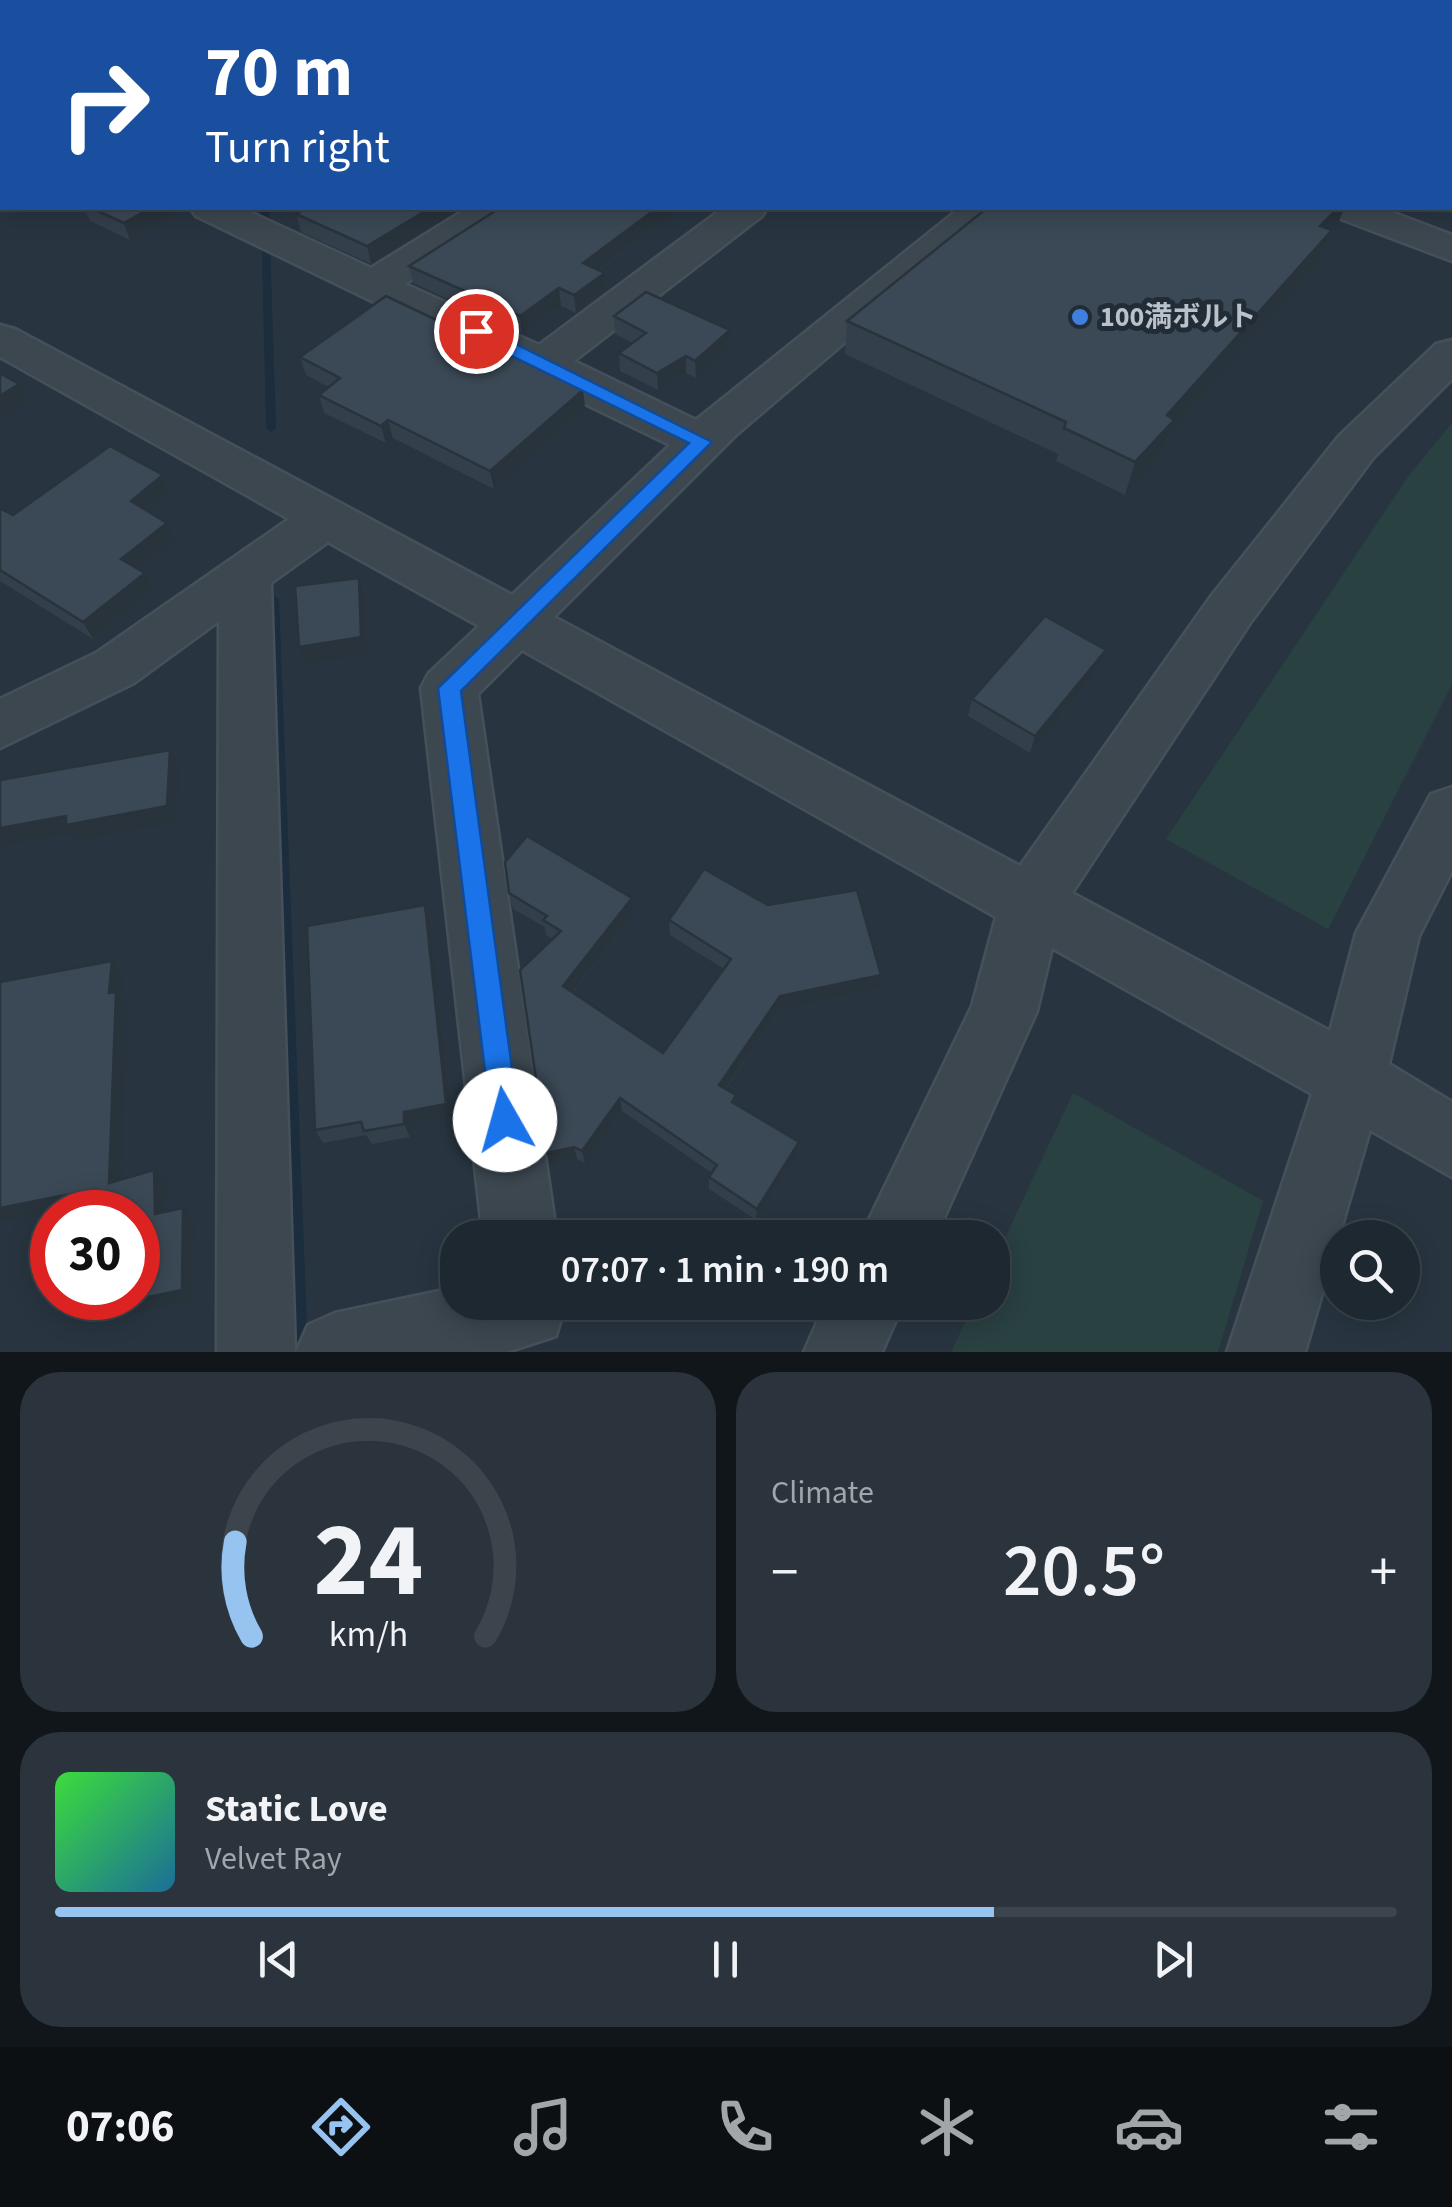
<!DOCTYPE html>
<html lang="en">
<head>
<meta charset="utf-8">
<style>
	body { margin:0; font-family:"Source Sans 3","Noto Sans JP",sans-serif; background:#2b343c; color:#f1f3f6; height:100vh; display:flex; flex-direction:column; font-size:38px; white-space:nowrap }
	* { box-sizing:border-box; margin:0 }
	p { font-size:32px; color:#a1a6ab }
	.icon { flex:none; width:55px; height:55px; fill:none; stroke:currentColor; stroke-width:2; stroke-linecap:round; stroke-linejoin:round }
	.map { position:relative; height:1352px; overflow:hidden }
	.drawer { display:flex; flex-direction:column; gap:20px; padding:20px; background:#10161a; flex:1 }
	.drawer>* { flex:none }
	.banner { position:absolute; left:0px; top:0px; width:1452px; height:210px; box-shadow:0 5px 25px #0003,0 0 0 2px #3c444c; background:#1a4fa0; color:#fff; overflow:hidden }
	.buttons { position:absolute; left:1320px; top:1220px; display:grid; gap:20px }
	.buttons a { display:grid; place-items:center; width:100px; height:100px; border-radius:50%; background:#1e2830; box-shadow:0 5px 25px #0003,0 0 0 2px #3c444c; font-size:50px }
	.speed { position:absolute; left:30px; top:1190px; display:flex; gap:20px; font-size:50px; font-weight:700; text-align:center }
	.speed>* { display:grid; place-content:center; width:130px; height:130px; border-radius:50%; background:#1e2830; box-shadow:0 5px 25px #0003,0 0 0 2px #3c444c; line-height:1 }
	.speed .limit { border:15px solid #d22; background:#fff; color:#111 }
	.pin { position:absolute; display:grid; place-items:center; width:85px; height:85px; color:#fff; margin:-42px; border:5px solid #fff; border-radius:50%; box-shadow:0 2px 10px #0007 }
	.me { position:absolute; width:110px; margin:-55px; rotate:353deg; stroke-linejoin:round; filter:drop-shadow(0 0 8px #0008) }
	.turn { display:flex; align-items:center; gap:35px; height:210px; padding:0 40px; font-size:45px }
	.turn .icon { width:130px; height:130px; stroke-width:2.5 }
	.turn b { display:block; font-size:70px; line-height:85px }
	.big { font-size:75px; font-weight:600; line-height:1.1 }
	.drawer .card { flex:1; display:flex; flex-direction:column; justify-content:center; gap:15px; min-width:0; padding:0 35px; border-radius:40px; background:#2b343c }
	.drawer .dial { align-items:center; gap:0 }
	.dial svg { height:260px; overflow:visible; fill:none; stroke:#3c444c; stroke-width:7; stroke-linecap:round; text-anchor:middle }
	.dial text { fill:#f1f3f6; stroke:none }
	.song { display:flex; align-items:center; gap:30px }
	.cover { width:120px; height:120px; border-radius:15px; background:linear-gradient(135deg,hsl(120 70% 55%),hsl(200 70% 35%)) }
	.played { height:10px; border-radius:5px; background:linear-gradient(90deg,#97c3f1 70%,#3c444c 70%) }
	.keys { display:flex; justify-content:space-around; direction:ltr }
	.heat { display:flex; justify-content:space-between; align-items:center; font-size:55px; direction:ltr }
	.drawer .tiles { flex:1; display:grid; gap:20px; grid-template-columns:1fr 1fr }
	.card:last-child { grid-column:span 2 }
	.trip { position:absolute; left:440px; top:1220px; width:570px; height:100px; border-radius:40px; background:#1e2830; box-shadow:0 5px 25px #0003,0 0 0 2px #3c444c; font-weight:600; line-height:100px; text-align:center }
	.dock { display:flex; height:160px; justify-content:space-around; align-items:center; background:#0c1013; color:#a1a6ab }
	.dock .icon { width:70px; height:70px }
	.dock .selected { color:#97c3f1 }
	.dock b { font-size:45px; color:#f1f3f6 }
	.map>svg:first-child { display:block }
	.green { fill:#2a4141 }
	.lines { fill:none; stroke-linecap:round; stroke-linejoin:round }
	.stream { fill:#1c2d3e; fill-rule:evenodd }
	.river { fill:#1c2d3e; fill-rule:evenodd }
	.minor-casing { stroke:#46505a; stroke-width:5 }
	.minor { fill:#3c4750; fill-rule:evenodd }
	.wall { fill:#333f4a }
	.shaded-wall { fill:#29333c }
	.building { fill:#3b4956; stroke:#29333c; stroke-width:2.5 }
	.route { fill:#1a73e8; stroke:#114b97; stroke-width:2.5 }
	.shop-dot { fill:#3f7fe0; stroke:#212c36; stroke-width:4 }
	.labels { text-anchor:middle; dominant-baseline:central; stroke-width:10; stroke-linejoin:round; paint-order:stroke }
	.far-poi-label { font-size:28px; font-weight:bold; fill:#b9c2cb; stroke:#212c36; text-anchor:start }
</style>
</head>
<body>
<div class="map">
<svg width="1452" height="1352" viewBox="0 0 1452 1352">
	<rect width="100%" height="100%" fill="#283540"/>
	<g class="green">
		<polygon points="1452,423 1452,684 1328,929 1166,839 1410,474"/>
		<polygon points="1073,1093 1263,1201 1218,1352 951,1352 974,1303 992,1302 993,1264"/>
	</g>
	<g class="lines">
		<g class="stream">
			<polygon points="253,0 261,0 261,2 254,2"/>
			<polygon points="261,208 269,208 276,428 271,432 266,428"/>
			<polygon points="273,595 279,599 308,1352 290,1352 267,599"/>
		</g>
		<g class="river">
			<polygon points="1357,0 1405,0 1406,2 1359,2"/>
			<polygon points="1450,45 1452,46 1452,76 1450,75"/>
		</g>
		<g class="minor-casing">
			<g id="minor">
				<rect x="111" y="0" width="32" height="2"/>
				<polygon points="793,0 830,0 831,2 794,2"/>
				<polygon points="1277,0 1310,0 1311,2 1278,2"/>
				<polygon points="2,181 2,205 0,206 0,182"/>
				<polygon points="190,208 241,208 371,268 468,208 514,208 509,216 405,284 539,345 723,208 767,208 762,216 574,361 696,420 960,208 1003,208 737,434 554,617 1020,866 1212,595 1339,436 1436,344 1452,340 1452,379 1373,458 1250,623 1072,893 1330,1031 1356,933 1431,794 1452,787 1452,871 1419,936 1389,1064 1452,1102 1452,1177 1370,1130 1305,1352 1227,1352 1312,1094 1052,948 1037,1011 935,1238 860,1238 972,1006 996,917 522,650 478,694 557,1238 483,1238 421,688 429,673 479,626 328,542 271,583 295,1352 217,1352 219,621 134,683 0,748 0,699 96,653 289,519 0,357 0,325 15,329 512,595 670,445 196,216"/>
				<polygon points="1327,208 1381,208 1452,235 1452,261 1333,216"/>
				<polygon points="458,1287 458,1302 566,1302 556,1336 507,1352 296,1352 308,1325 335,1313"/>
				<polygon points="826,1302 904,1302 882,1352 804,1352"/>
			</g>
		</g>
		<use href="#minor" class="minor"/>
	</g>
	<g class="wall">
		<polygon points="84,208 172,208 174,214 130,240 90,221"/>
		<polygon points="462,208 371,264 301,232 296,214"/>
		<polygon points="987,208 1344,208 1336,229 1330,234 1319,262 1170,432 1163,452 1125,495 1056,461 1058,454 845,354 847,321"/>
		<polygon points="671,215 599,270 605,273 606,290 576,313 561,306 522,333 413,283 409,266"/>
		<polygon points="614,316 730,347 696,378 686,373 658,390 620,371 619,353 633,343 615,334"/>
		<polygon points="300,357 583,390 585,408 494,489 393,438 386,443 324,413 319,395 328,387 306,375"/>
		<polygon points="163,475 170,493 148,511 175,540 138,569 153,590 93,639 0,581 0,508 13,515"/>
		<polygon points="1106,650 1100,667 1030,753 968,716 972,699"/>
		<polygon points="509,893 634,913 573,992 663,1053 724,969 670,935 669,920 879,989 779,1010 726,1089 736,1105 799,1142 797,1155 756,1220 709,1189 709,1177 712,1173 622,1111 585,1163 577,1159 550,1165 552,939 546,935 545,927 513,909"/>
		<polygon points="425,905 431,920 452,1117 410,1125 410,1137 372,1144 366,1135 323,1143 315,1130"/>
	</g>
	<g class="shaded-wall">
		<polygon points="163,0 229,0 228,2 164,2"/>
		<polygon points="687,0 713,0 709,2 683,2"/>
		<polygon points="2,103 2,125 0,127 0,104"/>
		<polygon points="150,208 172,208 174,214 130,240 124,223"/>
		<polygon points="430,208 462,208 371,264 367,246"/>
		<polygon points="657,208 691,208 671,215 585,280 583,263"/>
		<polygon points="1338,208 1344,208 1336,229 1330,234 1319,262 1170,432 1163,452 1125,495 1135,462 1167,415 1320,226"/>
		<polygon points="605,273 606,290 576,313 574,295"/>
		<polygon points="559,288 561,306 522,333 520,316"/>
		<polygon points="730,330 730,347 696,378 695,361"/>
		<polygon points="686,356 686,373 658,390 657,373"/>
		<polygon points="19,384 28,402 0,420 0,396"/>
		<polygon points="583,390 585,408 494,489 490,471"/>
		<polygon points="388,420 393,438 386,443 381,426"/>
		<polygon points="163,475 170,493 139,519 131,501"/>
		<polygon points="167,523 175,540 130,576 121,559"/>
		<polygon points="145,573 153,590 93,639 83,622"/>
		<polygon points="359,578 365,595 366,654 306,664 299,647"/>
		<polygon points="1106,650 1100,667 1030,753 1035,736"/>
		<polygon points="170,750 179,766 176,822 77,840 72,833 0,846 0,828"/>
		<polygon points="632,898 634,913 566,1000 563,986"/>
		<polygon points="425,905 431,920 452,1117 410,1125 410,1137 404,1124 404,1112"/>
		<polygon points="112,961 123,975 121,998 127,1006 121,1195 109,1183 109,993"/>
		<polygon points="881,975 879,989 779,1010 719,1098 719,1085 780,996"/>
		<polygon points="620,1098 622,1111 585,1163 582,1151"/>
		<polygon points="799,1142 797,1155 756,1220 757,1209"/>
		<polygon points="574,1147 577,1159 550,1165 547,1153"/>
		<polygon points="154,1170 166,1182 166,1225 155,1214"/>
		<polygon points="95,1189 108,1201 0,1222 0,1208"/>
		<polygon points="183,1208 194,1219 193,1300 95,1321 81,1311"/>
	</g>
	<g class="building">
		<polygon points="0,0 89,0 89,2 2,2 2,103 0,104"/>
		<polygon points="405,0 687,0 683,2 400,2"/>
		<polygon points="91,208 150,208 124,223"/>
		<polygon points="308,208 430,208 367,246 296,214"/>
		<polygon points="500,208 657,208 583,263 605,273 574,295 559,288 520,316 409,266"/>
		<polygon points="987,208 1338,208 1320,226 1332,230 1167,415 1174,420 1135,462 1064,428 1066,422 847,321"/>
		<polygon points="646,292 730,330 695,361 686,356 657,373 619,353 646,333 614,316"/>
		<polygon points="386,296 583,390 490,471 388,420 381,426 319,395 340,378 300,357"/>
		<polygon points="0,373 19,384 0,396"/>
		<polygon points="110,446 163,475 131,501 167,523 121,559 145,573 83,622 0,570 0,508 13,515"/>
		<polygon points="359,578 361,637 299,647 295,586"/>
		<polygon points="1045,616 1106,650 1035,736 972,699"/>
		<polygon points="170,750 167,806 66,825 66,816 0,828 0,780"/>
		<polygon points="527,836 632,898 563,986 663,1053 731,959 669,920 704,869 768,905 857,890 881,975 780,996 719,1085 736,1095 732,1102 799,1142 757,1209 709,1177 717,1165 620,1098 582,1151 574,1147 547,1153 520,970 561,931 543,920 547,916 509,893 505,862"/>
		<polygon points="425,905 446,1104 404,1112 404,1124 364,1131 361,1122 315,1130 307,926"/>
		<polygon points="112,961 109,993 116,992 109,1183 154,1170 155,1214 183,1208 182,1290 81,1311 83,1298 138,1298 138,1212 92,1212 95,1189 0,1208 0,982"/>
	</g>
	<polygon class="route" points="469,327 482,327 712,442 461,691 519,1120 515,1130 505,1134 495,1130 491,1120 438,688 689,443 469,335"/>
	<circle class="shop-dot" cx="1080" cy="317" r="10"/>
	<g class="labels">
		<g class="far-poi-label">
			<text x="1100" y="317">100満ボルト</text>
		</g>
	</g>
</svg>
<div class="buttons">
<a><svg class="icon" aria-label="search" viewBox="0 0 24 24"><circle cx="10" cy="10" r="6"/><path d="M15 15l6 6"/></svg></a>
</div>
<div class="speed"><div class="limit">30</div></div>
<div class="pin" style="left:476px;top:331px;background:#d93025"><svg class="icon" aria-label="arrive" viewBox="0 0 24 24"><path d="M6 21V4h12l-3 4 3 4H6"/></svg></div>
<svg class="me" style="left:505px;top:1120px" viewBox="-20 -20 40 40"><circle r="19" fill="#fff"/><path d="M0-13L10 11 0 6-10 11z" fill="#1a73e8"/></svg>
<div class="trip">07:07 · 1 min · 190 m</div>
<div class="banner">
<div class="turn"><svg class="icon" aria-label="right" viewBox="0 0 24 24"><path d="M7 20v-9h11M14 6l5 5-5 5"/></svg><div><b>70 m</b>Turn right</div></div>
</div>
</div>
<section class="drawer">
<div class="tiles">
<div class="card dial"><svg viewBox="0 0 100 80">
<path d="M14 69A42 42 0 1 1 86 69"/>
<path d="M14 69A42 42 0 0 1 9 40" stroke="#97c3f1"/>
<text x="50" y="56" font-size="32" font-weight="700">24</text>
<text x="50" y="72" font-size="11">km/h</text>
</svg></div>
<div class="card"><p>Climate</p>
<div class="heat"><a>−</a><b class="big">20.5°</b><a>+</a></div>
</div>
<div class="card">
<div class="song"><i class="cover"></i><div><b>Static Love</b><p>Velvet Ray</p></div></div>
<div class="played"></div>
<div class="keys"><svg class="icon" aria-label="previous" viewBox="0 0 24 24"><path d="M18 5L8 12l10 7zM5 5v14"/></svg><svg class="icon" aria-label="pause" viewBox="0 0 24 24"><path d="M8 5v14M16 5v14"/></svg><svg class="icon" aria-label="next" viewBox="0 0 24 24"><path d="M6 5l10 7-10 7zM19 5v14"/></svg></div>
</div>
</div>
</section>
<nav class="dock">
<b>07:06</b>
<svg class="icon selected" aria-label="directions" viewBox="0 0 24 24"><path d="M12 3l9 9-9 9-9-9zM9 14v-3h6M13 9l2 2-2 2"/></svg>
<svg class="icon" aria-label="music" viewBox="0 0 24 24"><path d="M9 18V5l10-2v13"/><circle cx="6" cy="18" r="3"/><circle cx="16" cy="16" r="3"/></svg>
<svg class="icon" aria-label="phone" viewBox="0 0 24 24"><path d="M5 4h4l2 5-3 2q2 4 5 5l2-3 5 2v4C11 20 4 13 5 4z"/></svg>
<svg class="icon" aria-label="climate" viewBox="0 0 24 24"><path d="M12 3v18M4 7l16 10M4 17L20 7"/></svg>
<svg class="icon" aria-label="car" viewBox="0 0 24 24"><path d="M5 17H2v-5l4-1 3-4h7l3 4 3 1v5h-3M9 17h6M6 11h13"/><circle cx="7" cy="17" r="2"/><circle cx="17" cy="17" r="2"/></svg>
<svg class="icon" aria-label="filters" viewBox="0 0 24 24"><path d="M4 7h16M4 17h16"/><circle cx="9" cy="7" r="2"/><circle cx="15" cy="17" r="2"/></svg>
</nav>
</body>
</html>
